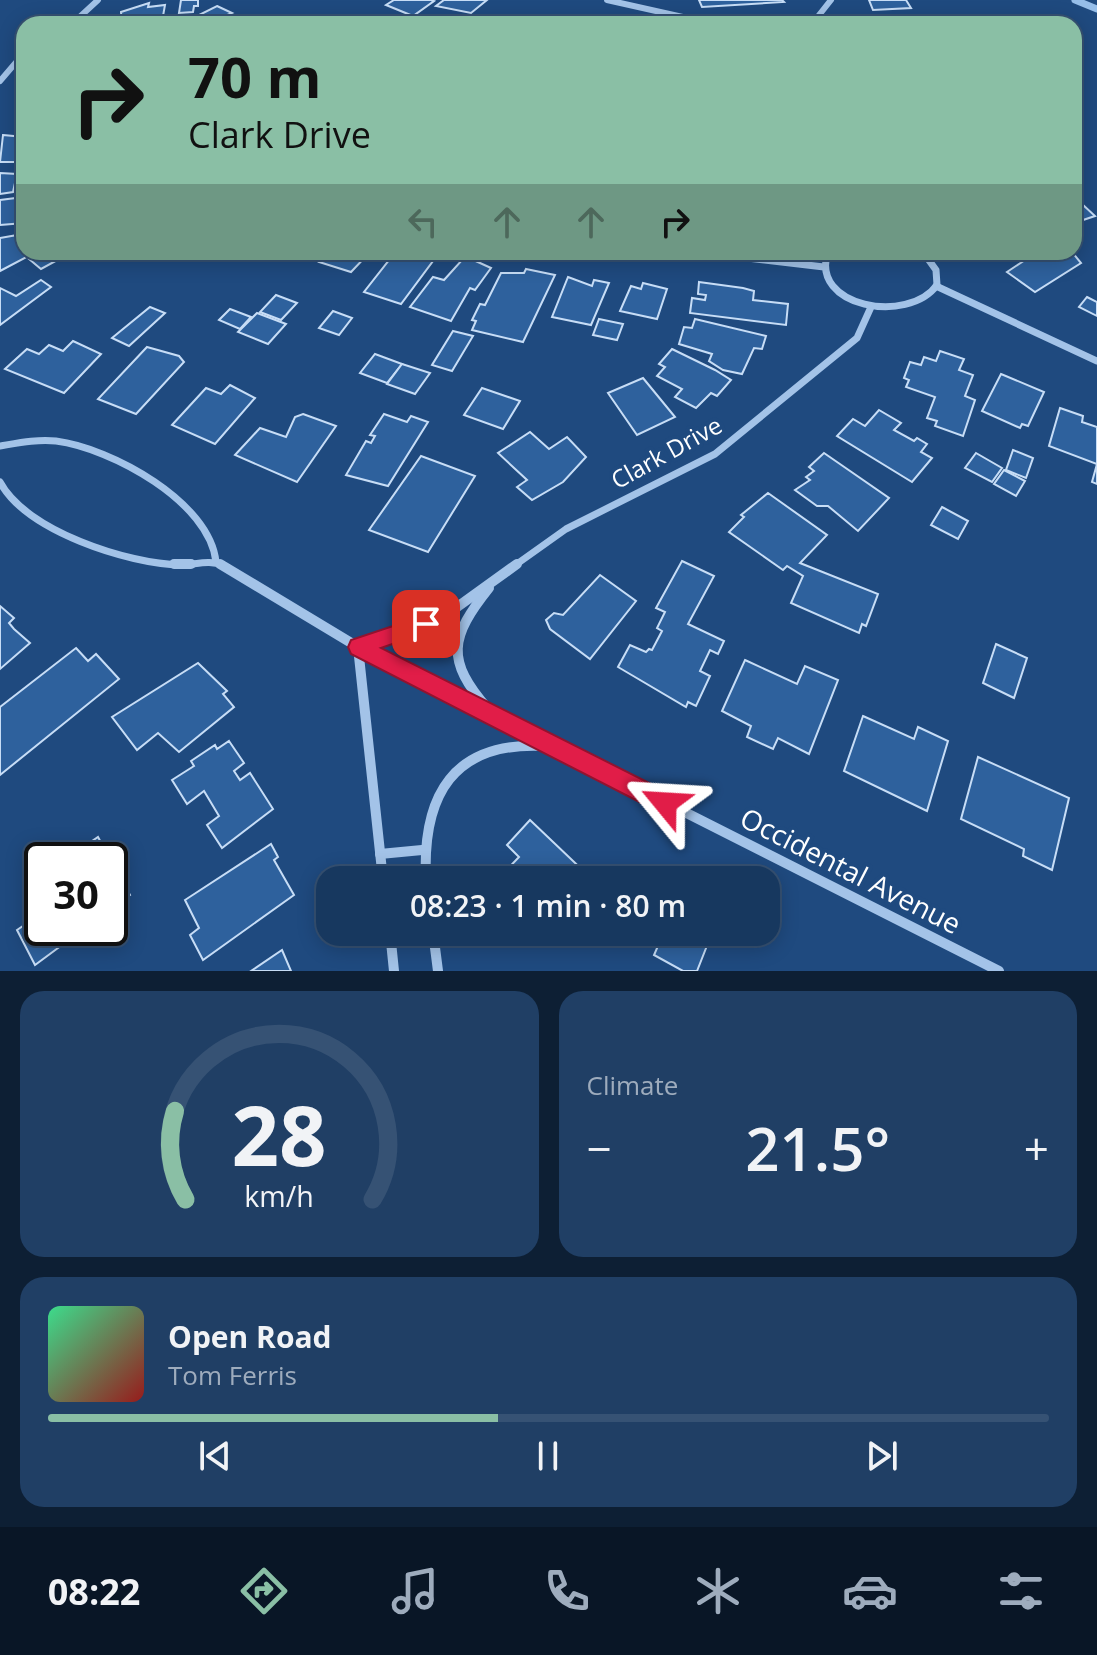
<!DOCTYPE html>
<html lang="en">
<head>
<meta charset="utf-8">
<style>
	body { margin:0; font-family:"Open Sans",sans-serif; background:#203f65; color:#f1f3f6; height:100vh; display:flex; flex-direction:column; font-size:30px; white-space:nowrap }
	* { box-sizing:border-box; margin:0 }
	p { font-size:26px; color:#9eacbd }
	.icon { flex:none; width:44px; height:44px; fill:none; stroke:currentColor; stroke-width:2; stroke-linecap:round; stroke-linejoin:round }
	.map { position:relative; height:971px; overflow:hidden }
	.sheet { display:flex; flex-direction:column; gap:20px; padding:20px; background:#0d1f34; flex:1 }
	.sheet>* { flex:none }
	.hud { position:absolute; left:16px; top:16px; width:1066px; height:244px; border-radius:24px; box-shadow:0 4px 20px #0003,0 0 0 2px #365274; background:#8abfa5; color:#111; overflow:hidden }
	.speed { position:absolute; left:24px; top:842px; display:flex; gap:16px; font-size:40px; font-weight:700; text-align:center }
	.speed>* { display:grid; place-content:center; width:104px; height:104px; border-radius:50%; background:#17385f; box-shadow:0 4px 20px #0003,0 0 0 2px #365274; line-height:1 }
	.speed .limit { border:4px solid #111; border-radius:12px; background:#fff; color:#111 }
	.pin { position:absolute; display:grid; place-items:center; width:68px; height:68px; color:#fff; margin:-34px; border-radius:16px; box-shadow:0 4px 12px #0006 }
	.me { position:absolute; width:88px; margin:-44px; rotate:297deg; stroke-linejoin:round; filter:drop-shadow(0 0 6px #0008) }
	.turn { display:flex; align-items:center; gap:28px; height:168px; padding:0 40px; font-size:36px }
	.turn .icon { width:104px; height:104px; stroke-width:2.5 }
	.turn b { display:block; font-size:56px; line-height:68px }
	.lanes { display:flex; align-items:center; height:76px; padding:0 40px; background:#0003; justify-content:center; gap:40px; direction:ltr }
	.lanes .off { opacity:.35 }
	.big { font-size:60px; font-weight:600; line-height:1.1 }
	.sheet .tile { flex:1; display:flex; flex-direction:column; justify-content:center; gap:12px; min-width:0; padding:0 28px; border-radius:24px; background:#203f65 }
	.sheet .dial { align-items:center; gap:0 }
	.dial svg { height:208px; overflow:visible; fill:none; stroke:#365274; stroke-width:7; stroke-linecap:round; text-anchor:middle }
	.dial text { fill:#f1f3f6; stroke:none }
	.song { display:flex; align-items:center; gap:24px }
	.cover { width:96px; height:96px; border-radius:12px; background:linear-gradient(135deg,hsl(150 70% 55%),hsl(0 70% 35%)) }
	.played { height:8px; border-radius:4px; background:linear-gradient(90deg,#8abfa5 45%,#365274 45%) }
	.keys { display:flex; justify-content:space-around; direction:ltr }
	.heat { display:flex; justify-content:space-between; align-items:center; font-size:44px; direction:ltr }
	.sheet .tiles { flex:1; display:grid; gap:20px; grid-template-columns:1fr 1fr }
	.tile:last-child { grid-column:span 2 }
	.trip { position:absolute; left:316px; top:866px; width:464px; height:80px; border-radius:24px; background:#17385f; box-shadow:0 4px 20px #0003,0 0 0 2px #365274; font-weight:600; line-height:80px; text-align:center }
	.tab-bar { display:flex; height:128px; justify-content:space-around; align-items:center; background:#091626; color:#9eacbd }
	.tab-bar .icon { width:56px; height:56px }
	.tab-bar .active { color:#8abfa5 }
	.tab-bar b { font-size:36px; color:#f1f3f6 }
	.map>svg:first-child { display:block }
	.lines { fill:none; stroke-linecap:round; stroke-linejoin:round }
	.stream { stroke:#96bee9; stroke-width:7 }
	.building { fill:#2e619d; stroke:#c7ddf6; stroke-width:2 }
	.minor-far2 { stroke:#a3c3e8; stroke-width:6 }
	.minor-far1 { stroke:#a3c3e8; stroke-width:7 }
	.minor { stroke:#a3c3e8; stroke-width:10 }
	.route { fill:#e11d48; stroke:#92132f; stroke-width:2 }
	.labels { text-anchor:middle; dominant-baseline:central; stroke-width:8; stroke-linejoin:round; paint-order:stroke }
	.street-label { font-size:24px; fill:#fff; stroke:#1f4a7f }
	.near-street-label { font-size:28px; fill:#fff; stroke:#1f4a7f }
</style>
</head>
<body>
<div class="map">
<svg width="1097" height="971" viewBox="0 0 1097 971">
	<rect width="100%" height="100%" fill="#1f4a7f"/>
	<g class="lines">
		<polyline class="stream" points="1075,0 1097,9"/>
	</g>
	<g class="building">
		<polygon points="181,0 198,0 198,6 194,6 193,12 179,13"/>
		<polygon points="394,0 431,0 434,1 413,16 386,5"/>
		<polygon points="444,0 487,0 471,13 436,6"/>
		<polygon points="699,0 782,0 784,2 702,7"/>
		<polygon points="869,0 906,0 911,8 873,10"/>
		<polygon points="149,3 148,7 165,5 163,16 153,17 152,24 122,24 121,12"/>
		<polygon points="217,6 232,13 206,24 181,24"/>
		<polygon points="244,15 256,20 269,23 229,24"/>
		<polygon points="908,16 913,24 862,24 891,21 889,18"/>
		<polygon points="3,135 24,137 24,162 0,162"/>
		<polygon points="0,173 17,174 13,192 0,194"/>
		<polygon points="24,197 24,223 0,225 0,200"/>
		<polygon points="1082,204 1095,216 1074,223 1074,206"/>
		<polygon points="23,234 24,252 36,252 0,271 0,238"/>
		<polygon points="43,252 58,252 63,257 41,269 29,259"/>
		<polygon points="327,252 370,252 351,272 319,262"/>
		<polygon points="414,252 439,253 401,304 364,292 390,259 402,256 408,259"/>
		<polygon points="1028,252 1072,252 1081,263 1035,292 1007,272 1022,262 1016,258"/>
		<polygon points="469,258 491,268 475,290 470,288 451,321 410,307 433,277 444,280 462,260 467,261"/>
		<polygon points="526,269 555,275 523,342 472,330 476,321 472,320 480,304 485,305 501,273 524,273"/>
		<polygon points="568,277 592,286 594,280 609,283 591,325 552,317"/>
		<polygon points="41,280 51,287 0,325 0,288 16,296"/>
		<polygon points="699,282 743,288 754,291 753,300 788,304 786,325 690,313 692,298 705,300 706,295 698,294"/>
		<polygon points="643,283 667,289 657,319 620,311 631,286 641,289"/>
		<polygon points="276,295 297,303 281,320 260,312"/>
		<polygon points="1087,297 1097,302 1097,316 1079,307"/>
		<polygon points="150,307 165,313 129,346 112,338"/>
		<polygon points="230,309 251,317 240,329 219,320"/>
		<polygon points="333,311 352,318 339,335 319,328"/>
		<polygon points="257,313 286,324 268,344 238,332"/>
		<polygon points="599,319 623,324 617,340 593,335"/>
		<polygon points="695,319 766,336 762,349 754,348 742,374 723,370 709,361 712,354 679,344 684,327 692,328"/>
		<polygon points="453,331 473,336 452,371 432,365"/>
		<polygon points="73,341 101,354 64,393 5,369 27,349 39,354 49,345 63,351"/>
		<polygon points="147,347 179,356 184,362 136,414 98,399"/>
		<polygon points="672,349 715,370 731,380 717,396 711,393 696,408 675,397 682,389 657,376 665,367 659,364"/>
		<polygon points="940,351 964,359 959,370 973,375 965,396 975,400 963,436 935,426 937,421 927,418 935,397 906,387 909,380 904,378 910,362 921,365 924,357 936,361"/>
		<polygon points="375,354 402,364 387,383 360,373"/>
		<polygon points="402,364 430,373 415,394 387,384"/>
		<polygon points="1001,374 1044,392 1028,426 1022,424 1020,428 982,411"/>
		<polygon points="643,378 675,417 637,435 608,393"/>
		<polygon points="230,385 255,398 215,444 172,425 206,388 221,394"/>
		<polygon points="482,388 520,401 503,429 464,415"/>
		<polygon points="1060,408 1083,416 1082,422 1097,427 1097,484 1092,482 1097,464 1049,446"/>
		<polygon points="879,410 901,423 894,430 914,441 917,438 927,444 921,452 932,458 912,482 837,436 853,419 865,426"/>
		<polygon points="303,414 336,426 297,482 235,455 260,428 286,437 295,417"/>
		<polygon points="384,414 407,422 411,416 428,422 388,486 346,475 366,441 371,443 375,436 370,435"/>
		<polygon points="530,432 549,449 567,437 586,457 563,482 532,500 517,487 527,480 498,453"/>
		<polygon points="1013,450 1033,458 1026,478 1006,470"/>
		<polygon points="824,453 889,498 858,531 828,506 817,506 795,490 810,480 806,477 814,471 809,467"/>
		<polygon points="976,453 1002,468 992,482 965,468"/>
		<polygon points="421,456 475,476 428,552 369,530"/>
		<polygon points="1004,470 1025,481 1016,496 994,484"/>
		<polygon points="768,493 827,535 800,563 878,594 866,626 862,624 859,633 791,603 803,576 787,566 783,570 729,532 744,517 741,515"/>
		<polygon points="942,507 968,521 958,539 931,525"/>
		<polygon points="682,561 714,576 688,624 724,641 718,654 710,650 700,671 710,676 696,706 688,702 686,707 618,667 630,645 646,652 649,649 652,650 662,631 657,628 665,612 656,608"/>
		<polygon points="600,575 636,601 590,659 550,629 546,620 554,613 563,615"/>
		<polygon points="0,606 14,618 9,623 14,629 30,643 0,669"/>
		<polygon points="996,644 1027,658 1014,698 983,683"/>
		<polygon points="76,648 88,661 96,654 119,679 0,775 0,707"/>
		<polygon points="745,660 797,684 805,666 838,680 809,754 778,738 773,749 747,737 751,726 722,711"/>
		<polygon points="198,663 227,691 223,694 234,707 179,752 158,733 137,750 112,717"/>
		<polygon points="863,716 914,739 918,727 948,741 927,811 844,771"/>
		<polygon points="229,741 244,763 234,771 240,780 250,773 273,809 222,848 207,825 219,816 204,791 187,804 172,780 194,766 191,761 215,745 217,749"/>
		<polygon points="978,757 1069,798 1052,870 1023,856 1024,849 961,819"/>
		<polygon points="530,820 593,880 497,880 519,857 507,845"/>
		<polygon points="98,837 130,895 110,910 110,860 66,859"/>
		<polygon points="271,844 278,857 274,860 294,895 203,960 190,935 199,928 185,900"/>
		<polygon points="42,913 42,928 85,928 35,965 17,930"/>
		<polygon points="664,932 699,932 710,938 697,971 683,971 654,955"/>
		<polygon points="282,950 291,971 251,971"/>
	</g>
	<g class="lines">
		<g class="minor-far2">
			<polyline points="607,0 714,24"/>
			<polyline points="72,24 98,0"/>
			<polyline points="812,24 831,0"/>
			<polyline points="0,81 24,53"/>
		</g>
		<g class="minor-far1">
			<polyline points="696,252 824,267"/>
			<path d="M828 252C809 307 908 325 937 285L936 270 923 252"/>
			<polyline points="936,286 1097,361"/>
			<path d="M0 446C18 443 37 439 56 441 111 448 210 502 216 562"/>
			<path d="M0 482C26 531 128 564 181 565 195 565 210 559 223 566"/>
			<polyline points="514,566 566,529 715,454 857,338 871,307"/>
		</g>
		<g class="minor">
			<polyline points="174,564 191,564"/>
			<polyline points="220,564 358,647 999,971"/>
			<path d="M488 709C445 660 450 637 489 588"/>
			<polyline points="380,854 422,850"/>
			<polyline points="383,880 358,647 426,624 453,610 517,564"/>
			<path d="M426 880C422 795 453 741 545 746"/>
			<polyline points="390,932 394,971"/>
			<polyline points="433,932 438,971"/>
		</g>
	</g>
	<polygon class="route" points="426,615 436,624 433,630 381,648 673,795 676,803 673,811 665,814 657,811 351,654 348,647 351,640"/>
	<g class="labels">
		<g class="street-label">
			<text transform="translate(666 452) rotate(-29)">Clark Drive</text>
		</g>
		<g class="near-street-label">
			<text transform="translate(851 870) rotate(27)">Occidental Avenue</text>
		</g>
	</g>
</svg>
<div class="speed"><div class="limit">30</div></div>
<div class="pin" style="left:426px;top:624px;background:#d93025"><svg class="icon" aria-label="arrive" viewBox="0 0 24 24"><path d="M6 21V4h12l-3 4 3 4H6"/></svg></div>
<svg class="me" style="left:665px;top:803px" viewBox="-20 -20 40 40"><path d="M0-17L14 15 0 8-14 15z" fill="#e11d48" stroke="#fff" stroke-width="4"/></svg>
<div class="trip">08:23 · 1 min · 80 m</div>
<div class="hud">
<div class="turn"><svg class="icon" aria-label="right" viewBox="0 0 24 24"><path d="M7 20v-9h11M14 6l5 5-5 5"/></svg><div><b>70 m</b>Clark Drive</div></div>
<div class="lanes"><svg class="icon off" aria-label="left" viewBox="0 0 24 24"><path d="M17 20v-9H6M10 6l-5 5 5 5"/></svg><svg class="icon off" aria-label="ahead" viewBox="0 0 24 24"><path d="M12 20V5M6 11l6-6 6 6"/></svg><svg class="icon off" aria-label="ahead" viewBox="0 0 24 24"><path d="M12 20V5M6 11l6-6 6 6"/></svg><svg class="icon" aria-label="right" viewBox="0 0 24 24"><path d="M7 20v-9h11M14 6l5 5-5 5"/></svg></div>
</div>
</div>
<section class="sheet">
<div class="tiles">
<div class="tile dial"><svg viewBox="0 0 100 80">
<path d="M14 69A42 42 0 1 1 86 69"/>
<path d="M14 69A42 42 0 0 1 10 35" stroke="#8abfa5"/>
<text x="50" y="56" font-size="32" font-weight="700">28</text>
<text x="50" y="72" font-size="11">km/h</text>
</svg></div>
<div class="tile"><p>Climate</p>
<div class="heat"><a>−</a><b class="big">21.5°</b><a>+</a></div>
</div>
<div class="tile">
<div class="song"><i class="cover"></i><div><b>Open Road</b><p>Tom Ferris</p></div></div>
<div class="played"></div>
<div class="keys"><svg class="icon" aria-label="previous" viewBox="0 0 24 24"><path d="M18 5L8 12l10 7zM5 5v14"/></svg><svg class="icon" aria-label="pause" viewBox="0 0 24 24"><path d="M8 5v14M16 5v14"/></svg><svg class="icon" aria-label="next" viewBox="0 0 24 24"><path d="M6 5l10 7-10 7zM19 5v14"/></svg></div>
</div>
</div>
</section>
<nav class="tab-bar">
<b>08:22</b>
<svg class="icon active" aria-label="directions" viewBox="0 0 24 24"><path d="M12 3l9 9-9 9-9-9zM9 14v-3h6M13 9l2 2-2 2"/></svg>
<svg class="icon" aria-label="music" viewBox="0 0 24 24"><path d="M9 18V5l10-2v13"/><circle cx="6" cy="18" r="3"/><circle cx="16" cy="16" r="3"/></svg>
<svg class="icon" aria-label="phone" viewBox="0 0 24 24"><path d="M5 4h4l2 5-3 2q2 4 5 5l2-3 5 2v4C11 20 4 13 5 4z"/></svg>
<svg class="icon" aria-label="climate" viewBox="0 0 24 24"><path d="M12 3v18M4 7l16 10M4 17L20 7"/></svg>
<svg class="icon" aria-label="car" viewBox="0 0 24 24"><path d="M5 17H2v-5l4-1 3-4h7l3 4 3 1v5h-3M9 17h6M6 11h13"/><circle cx="7" cy="17" r="2"/><circle cx="17" cy="17" r="2"/></svg>
<svg class="icon" aria-label="filters" viewBox="0 0 24 24"><path d="M4 7h16M4 17h16"/><circle cx="9" cy="7" r="2"/><circle cx="15" cy="17" r="2"/></svg>
</nav>
</body>
</html>
